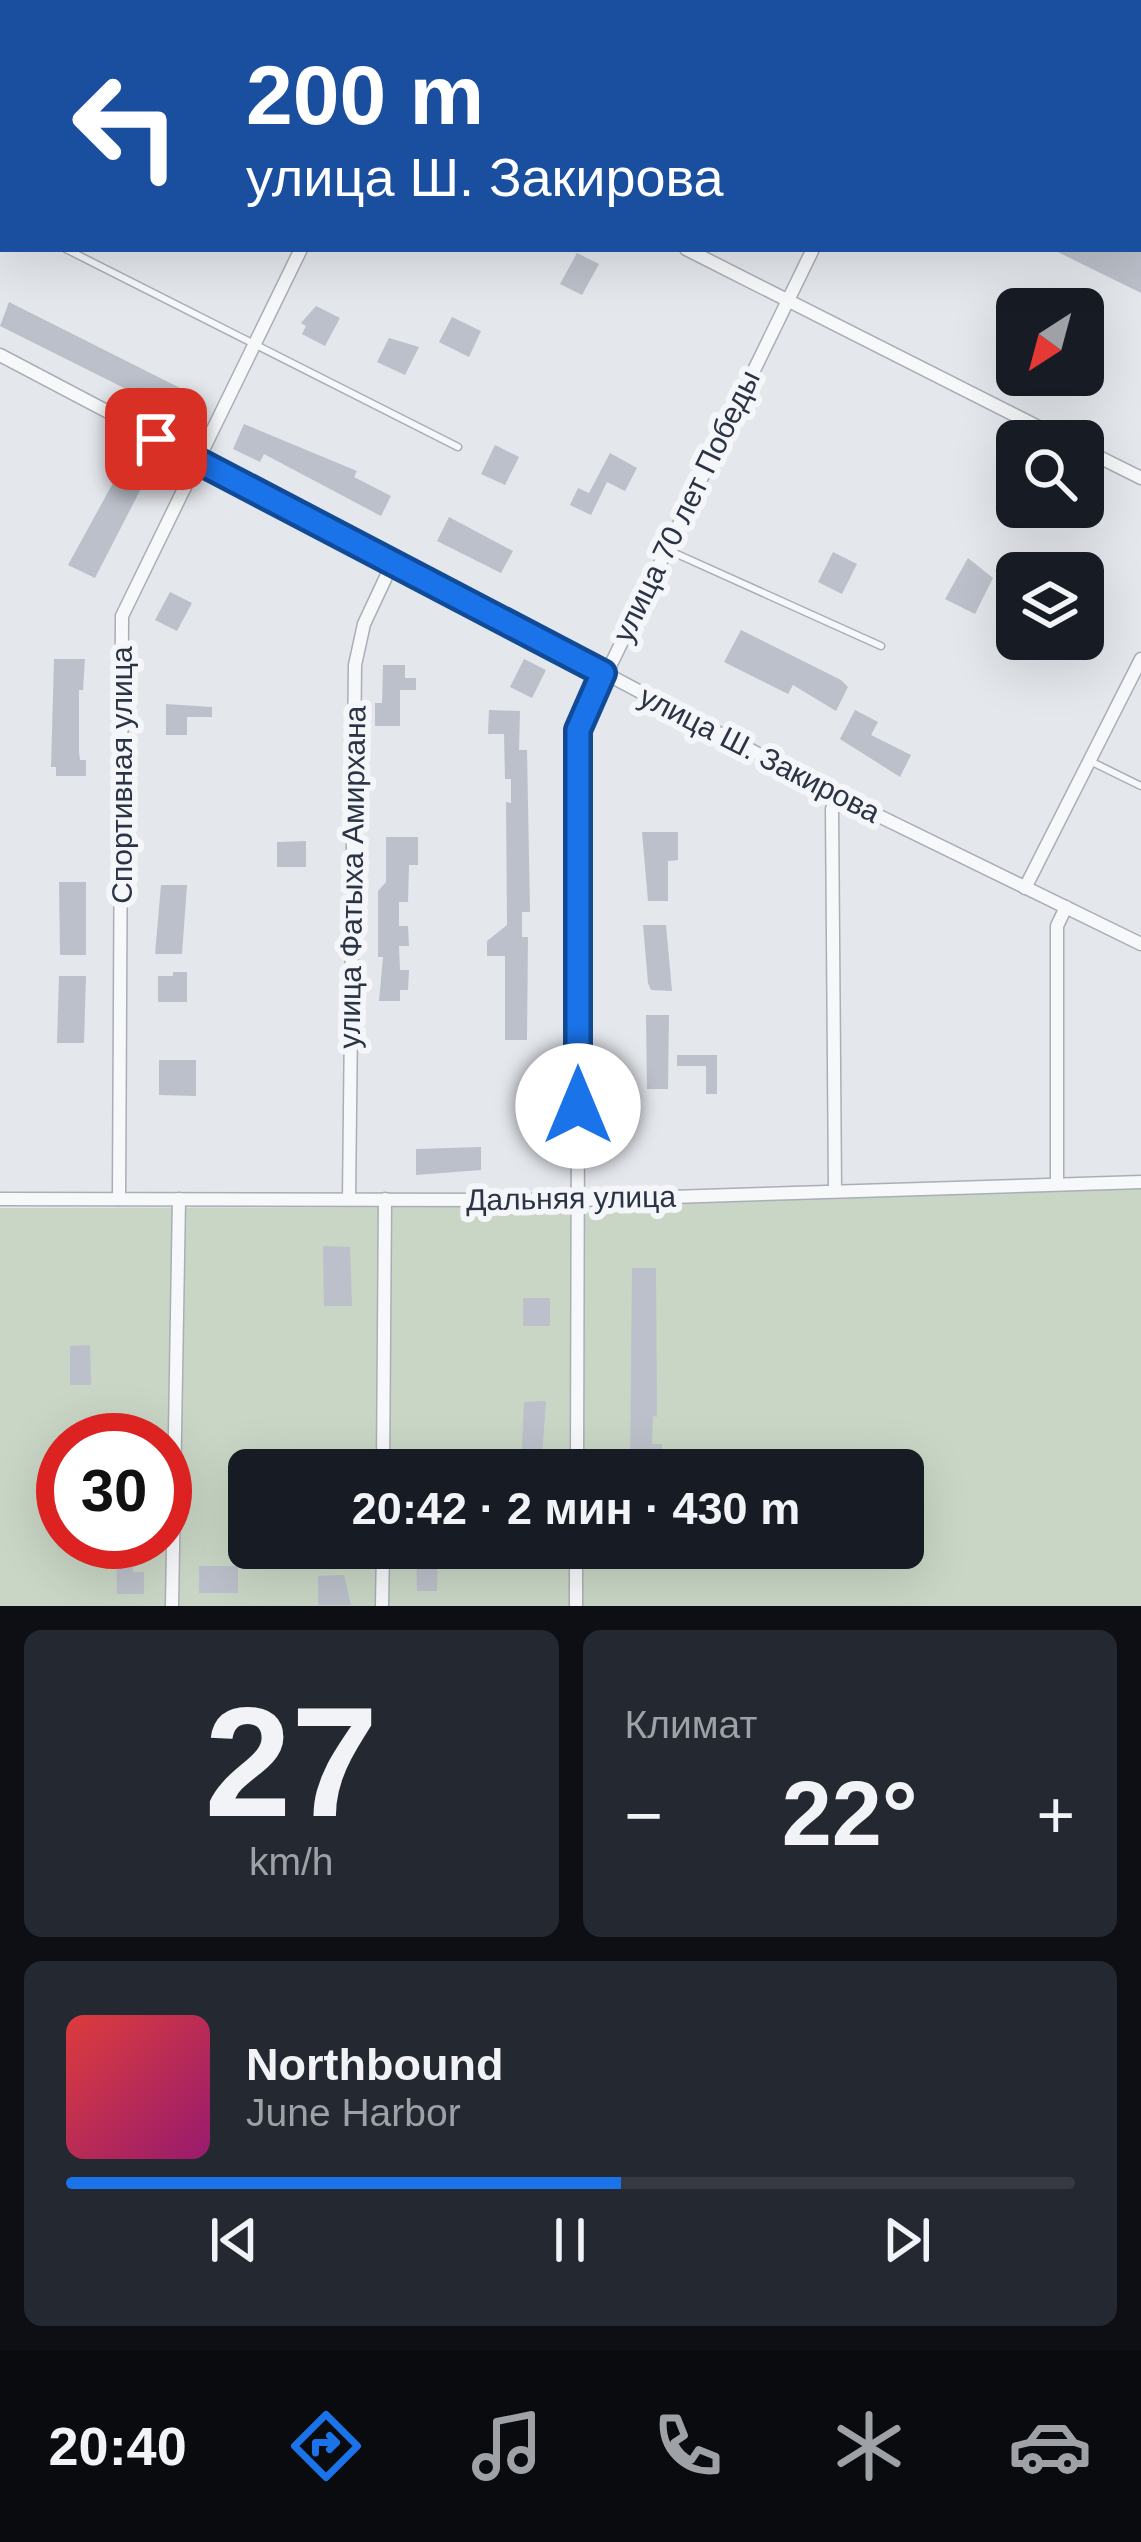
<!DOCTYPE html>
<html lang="ru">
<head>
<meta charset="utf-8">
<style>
	body { margin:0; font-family:Helvetica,sans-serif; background:#242831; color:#f1f3f6; height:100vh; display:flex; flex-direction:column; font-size:45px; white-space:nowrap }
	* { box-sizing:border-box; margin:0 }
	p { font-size:39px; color:#9ea1a6 }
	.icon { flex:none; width:66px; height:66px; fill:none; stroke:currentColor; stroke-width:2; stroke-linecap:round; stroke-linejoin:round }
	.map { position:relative; height:1606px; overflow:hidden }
	.side { display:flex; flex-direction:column; gap:24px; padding:24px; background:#0d0f14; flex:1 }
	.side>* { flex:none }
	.guide { position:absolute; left:0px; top:0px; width:1143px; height:252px; box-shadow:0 12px 48px #0002; background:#1a4fa0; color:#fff; overflow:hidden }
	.needle { width:78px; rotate:216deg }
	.fabs { position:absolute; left:996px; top:288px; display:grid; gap:24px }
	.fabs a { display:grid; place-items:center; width:108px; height:108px; border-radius:18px; background:#171b24; box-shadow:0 12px 48px #0002; font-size:60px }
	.speed { position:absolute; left:36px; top:1413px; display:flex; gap:24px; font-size:60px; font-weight:700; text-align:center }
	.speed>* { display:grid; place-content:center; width:156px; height:156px; border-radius:50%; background:#171b24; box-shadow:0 12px 48px #0002; line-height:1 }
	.speed .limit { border:18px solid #d22; background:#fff; color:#111 }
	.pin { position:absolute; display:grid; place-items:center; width:102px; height:102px; color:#fff; margin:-51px; border-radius:24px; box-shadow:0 6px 18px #0006 }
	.me { position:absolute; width:132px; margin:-66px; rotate:0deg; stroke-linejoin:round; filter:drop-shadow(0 0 9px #0008) }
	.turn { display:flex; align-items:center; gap:42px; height:252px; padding:0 48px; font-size:54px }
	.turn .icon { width:156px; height:156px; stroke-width:2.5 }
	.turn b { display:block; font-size:84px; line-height:102px }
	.big { font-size:90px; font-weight:600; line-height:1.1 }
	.side .widget { flex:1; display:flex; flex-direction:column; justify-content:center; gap:18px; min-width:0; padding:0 42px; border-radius:18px; background:#242831 }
	.side .dial { align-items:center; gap:0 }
	.dial b { font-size:156px; line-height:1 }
	.song { display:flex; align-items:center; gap:36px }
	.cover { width:144px; height:144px; border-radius:18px; background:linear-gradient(135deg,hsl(0 70% 55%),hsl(320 70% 35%)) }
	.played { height:12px; border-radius:6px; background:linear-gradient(90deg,#1a73e8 55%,#363941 55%) }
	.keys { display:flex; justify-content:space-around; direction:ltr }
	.heat { display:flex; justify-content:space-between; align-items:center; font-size:66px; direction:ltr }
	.side .tiles { flex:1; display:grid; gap:24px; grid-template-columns:1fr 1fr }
	.widget:last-child { grid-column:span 2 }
	.trip { position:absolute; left:228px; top:1449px; width:696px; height:120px; border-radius:18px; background:#171b24; box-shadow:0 12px 48px #0002; font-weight:600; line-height:120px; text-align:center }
	.menu { display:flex; height:192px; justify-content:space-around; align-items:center; background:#090b0e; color:#9ea1a6 }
	.menu .icon { width:84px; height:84px }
	.menu .active { color:#1a73e8 }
	.menu b { font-size:54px; color:#f1f3f6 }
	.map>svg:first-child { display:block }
	.green { fill:#c9d6c5; fill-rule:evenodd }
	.building { fill:#bbc0ca }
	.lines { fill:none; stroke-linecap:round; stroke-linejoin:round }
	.lane-casing { stroke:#a9aeb7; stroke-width:9 }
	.street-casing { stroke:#a9aeb7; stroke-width:15 }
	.lane { stroke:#f7f8fa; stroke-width:6 }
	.street { stroke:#f7f8fa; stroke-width:12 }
	.route-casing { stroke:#114b97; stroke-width:30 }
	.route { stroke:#1a73e8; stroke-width:21 }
	.labels { text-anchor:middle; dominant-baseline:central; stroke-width:12; stroke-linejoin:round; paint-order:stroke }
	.street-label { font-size:30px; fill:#2b3445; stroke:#f4f6f9 }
</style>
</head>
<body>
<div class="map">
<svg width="1141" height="1606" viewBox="0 0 1141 1606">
	<rect width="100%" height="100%" fill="#e4e7ec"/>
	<path class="green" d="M1141 1182V1606H0V1208L418 1207ZM63 1440H165V1542H63ZM249 1470H903V1548H249Z"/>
	<g class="building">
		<polygon points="1052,249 1141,249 1141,293 1078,262"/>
		<polygon points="577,253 599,264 582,295 560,284"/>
		<polygon points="9,302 196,396 184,418 0,326"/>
		<polygon points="316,306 340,318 325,346 302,334 306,326 301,323"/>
		<polygon points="452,317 481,331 469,357 439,342"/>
		<polygon points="389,338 419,347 405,375 377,362"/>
		<polygon points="244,424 357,471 354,477 391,496 381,516 264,454 260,462 233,449"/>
		<polygon points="495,445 519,457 505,485 481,474"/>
		<polygon points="610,453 637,468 625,491 607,482 591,515 570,505 578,488 589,493"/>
		<polygon points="124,463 148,475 95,578 68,565"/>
		<polygon points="449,517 513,551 501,573 437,541"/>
		<polygon points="833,552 857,564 842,594 818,582"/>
		<polygon points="968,558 993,578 975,614 945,599"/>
		<polygon points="170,592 192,603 177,631 155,620"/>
		<polygon points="741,630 841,680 848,687 836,711 793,685 788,694 724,662"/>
		<polygon points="54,659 85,659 83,690 79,690 79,752 80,760 86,760 86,776 56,776 56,767 51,767"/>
		<polygon points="524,659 546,670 532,698 510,687"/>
		<polygon points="383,665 405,665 405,678 416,678 416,690 400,690 400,726 375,726 375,703 382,703"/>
		<polygon points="166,704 212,707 212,717 187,717 187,735 166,735"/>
		<polygon points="489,710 520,711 519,750 527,750 530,912 522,912 522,937 528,937 527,1040 505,1040 505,956 487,956 487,941 507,925 506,802 511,803 511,779 505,779 504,734 488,734"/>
		<polygon points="855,710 878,722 871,735 911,755 900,777 840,739"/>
		<polygon points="642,832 678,832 678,860 668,861 668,901 648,901"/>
		<polygon points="386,837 418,837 418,865 409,865 408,902 399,902 399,926 408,926 409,946 399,946 400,970 409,970 408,990 400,990 400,1001 379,1001 383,957 378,957 378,891 386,882"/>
		<polygon points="306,841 306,867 277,867 277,842"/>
		<polygon points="59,882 86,882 86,955 60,955"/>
		<polygon points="161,885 187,885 182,954 155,954"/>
		<polygon points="643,925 666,925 672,991 651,990 648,983"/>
		<polygon points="173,972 187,972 187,1002 158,1002 158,976 173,976"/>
		<polygon points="59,976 86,976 84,1043 57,1043"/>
		<polygon points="646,1015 669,1015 668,1089 647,1089"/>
		<polygon points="677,1055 717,1055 717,1094 706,1094 706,1066 677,1066"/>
		<polygon points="159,1060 196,1060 196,1096 159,1095"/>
		<polygon points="481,1147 481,1170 416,1175 416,1149"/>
		<polygon points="323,1246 350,1247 352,1306 324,1306"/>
		<polygon points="632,1268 656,1268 657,1417 653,1416 652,1444 662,1444 662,1470 630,1470"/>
		<rect x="523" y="1298" width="27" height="28"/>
		<polygon points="90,1345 91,1385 70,1385 70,1346"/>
		<polygon points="546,1401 541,1470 521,1470 524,1402"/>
		<polygon points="116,1542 133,1543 133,1572 144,1572 144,1594 117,1594"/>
		<polygon points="416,1548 438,1548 437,1591 417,1591"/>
		<rect x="199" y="1566" width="39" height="27"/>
		<polygon points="344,1575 351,1605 318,1605 318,1576"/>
	</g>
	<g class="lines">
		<g class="lane-casing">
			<g id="lane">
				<polyline points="62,0 68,3"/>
				<polyline points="157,0 164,3"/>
				<polyline points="83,3 84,0"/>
				<polyline points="1140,133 1141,134"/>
				<polyline points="66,249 458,447"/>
				<polyline points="668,550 881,646"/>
				<polyline points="1090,761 1141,786"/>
			</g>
		</g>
		<g class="street-casing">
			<g id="street">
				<polyline points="197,0 203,3"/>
				<polyline points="471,0 477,3"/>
				<polyline points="935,3 937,0"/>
				<polyline points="686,249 1066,441"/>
				<polyline points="0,355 838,796 1141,944"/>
				<polyline points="1083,449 1141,478"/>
				<polyline points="1025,888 1141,659"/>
				<polyline points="1057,1184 1057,926 1066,907"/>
				<polyline points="835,1191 832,809 838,796"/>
				<polyline points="0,1199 578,1200 1141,1182"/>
				<polyline points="119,1199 122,616 301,249"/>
				<polyline points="349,1199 355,665 364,624 393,562"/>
				<polyline points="383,1470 385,1199"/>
				<polyline points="577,1470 579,730 813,249"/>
				<polyline points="172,1606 179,1199"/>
				<polyline points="382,1606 383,1548"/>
				<polyline points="576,1606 576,1548"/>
			</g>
		</g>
		<use href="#lane" class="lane"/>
		<use href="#street" class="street"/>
	</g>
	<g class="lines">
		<g class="route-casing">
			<polyline id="route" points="156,439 603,673 578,730 578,1106"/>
		</g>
		<use href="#route" class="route"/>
	</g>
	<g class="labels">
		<g class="street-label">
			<text transform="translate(686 506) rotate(-64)">улица 70 лет Победы</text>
			<text transform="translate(760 754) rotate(27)">улица Ш. Закирова</text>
			<text transform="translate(121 775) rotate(-90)">Спортивная улица</text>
			<text transform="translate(352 877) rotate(-89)">улица Фатыха Амирхана</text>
			<text transform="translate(571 1198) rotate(-1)">Дальняя улица</text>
		</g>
	</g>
</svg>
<div class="fabs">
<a><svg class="needle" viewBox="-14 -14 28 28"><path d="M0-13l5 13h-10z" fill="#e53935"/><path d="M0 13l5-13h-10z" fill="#9ea1a6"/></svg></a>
<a><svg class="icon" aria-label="search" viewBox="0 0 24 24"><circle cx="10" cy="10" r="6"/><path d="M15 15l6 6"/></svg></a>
<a><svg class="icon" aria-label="layers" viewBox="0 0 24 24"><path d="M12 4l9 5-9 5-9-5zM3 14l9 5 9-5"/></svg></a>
</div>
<div class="speed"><div class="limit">30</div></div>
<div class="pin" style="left:156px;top:439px;background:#d93025"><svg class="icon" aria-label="arrive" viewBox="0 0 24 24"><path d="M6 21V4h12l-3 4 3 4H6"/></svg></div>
<svg class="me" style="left:578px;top:1106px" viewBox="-20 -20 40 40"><circle r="19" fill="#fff"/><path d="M0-13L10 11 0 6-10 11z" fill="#1a73e8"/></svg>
<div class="trip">20:42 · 2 мин · 430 m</div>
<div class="guide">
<div class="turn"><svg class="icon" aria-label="left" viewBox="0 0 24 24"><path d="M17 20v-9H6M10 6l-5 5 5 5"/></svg><div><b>200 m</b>улица Ш. Закирова</div></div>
</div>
</div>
<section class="side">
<div class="tiles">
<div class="widget dial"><b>27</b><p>km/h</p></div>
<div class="widget"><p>Климат</p>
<div class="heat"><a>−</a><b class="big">22°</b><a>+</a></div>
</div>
<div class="widget">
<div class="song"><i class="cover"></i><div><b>Northbound</b><p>June Harbor</p></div></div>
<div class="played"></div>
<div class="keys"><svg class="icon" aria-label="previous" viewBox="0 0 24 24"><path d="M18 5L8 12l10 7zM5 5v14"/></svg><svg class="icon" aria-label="pause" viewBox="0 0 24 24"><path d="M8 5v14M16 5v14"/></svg><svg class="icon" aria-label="next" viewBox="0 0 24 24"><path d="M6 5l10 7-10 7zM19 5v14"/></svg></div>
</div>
</div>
</section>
<nav class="menu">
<b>20:40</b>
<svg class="icon active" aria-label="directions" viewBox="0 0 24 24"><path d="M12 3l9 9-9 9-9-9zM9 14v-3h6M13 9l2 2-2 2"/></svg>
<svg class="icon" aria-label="music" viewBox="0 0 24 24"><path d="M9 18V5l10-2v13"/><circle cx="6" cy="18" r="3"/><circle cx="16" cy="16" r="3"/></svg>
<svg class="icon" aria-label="phone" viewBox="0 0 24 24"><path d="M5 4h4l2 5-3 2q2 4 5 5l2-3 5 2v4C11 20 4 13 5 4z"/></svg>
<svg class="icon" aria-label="climate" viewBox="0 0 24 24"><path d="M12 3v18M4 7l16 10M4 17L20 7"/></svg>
<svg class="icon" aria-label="car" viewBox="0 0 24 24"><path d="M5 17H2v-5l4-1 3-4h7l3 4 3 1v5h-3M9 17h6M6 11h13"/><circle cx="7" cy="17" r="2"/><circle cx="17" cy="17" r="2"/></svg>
</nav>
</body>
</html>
